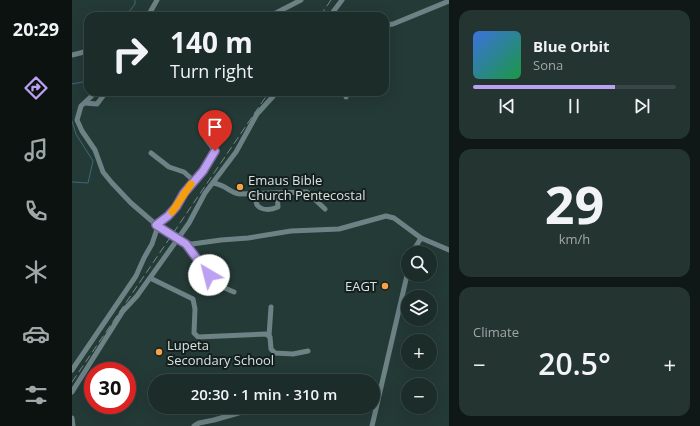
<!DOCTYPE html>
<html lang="en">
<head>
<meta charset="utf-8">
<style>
	body { margin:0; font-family:"Open Sans",sans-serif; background:#243431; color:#f1f3f6; height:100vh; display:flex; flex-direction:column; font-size:15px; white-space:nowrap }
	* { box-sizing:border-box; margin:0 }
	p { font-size:13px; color:#a0a7a8 }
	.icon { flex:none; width:22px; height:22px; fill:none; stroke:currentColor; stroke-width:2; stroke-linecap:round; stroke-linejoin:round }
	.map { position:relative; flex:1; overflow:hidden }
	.panel { display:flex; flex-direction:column; gap:10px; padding:10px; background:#0f1817; width:251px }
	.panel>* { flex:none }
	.top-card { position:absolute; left:12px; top:12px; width:305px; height:84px; border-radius:12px; box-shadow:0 4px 16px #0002,0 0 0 1px #394846; background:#1b2c29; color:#f1f3f6; overflow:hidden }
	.fabs { position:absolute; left:329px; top:246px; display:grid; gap:8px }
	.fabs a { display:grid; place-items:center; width:36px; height:36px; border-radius:50%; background:#1b2c29; box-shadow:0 4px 16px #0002,0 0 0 1px #394846; font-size:20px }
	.speed { position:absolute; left:12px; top:362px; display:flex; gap:8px; font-size:20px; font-weight:700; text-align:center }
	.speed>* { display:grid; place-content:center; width:52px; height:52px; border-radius:50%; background:#1b2c29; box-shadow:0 4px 16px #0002,0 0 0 1px #394846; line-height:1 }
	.speed .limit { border:6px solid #d22; background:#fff; color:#111 }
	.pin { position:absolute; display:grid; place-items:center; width:34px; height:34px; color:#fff; margin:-41px -17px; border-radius:50% 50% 50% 0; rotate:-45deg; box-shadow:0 0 4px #0007 }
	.pin .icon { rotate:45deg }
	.me { position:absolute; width:44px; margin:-22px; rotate:323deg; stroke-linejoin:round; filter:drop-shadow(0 0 3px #0008) }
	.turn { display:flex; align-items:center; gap:14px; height:84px; padding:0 20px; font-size:18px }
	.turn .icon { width:52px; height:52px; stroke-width:2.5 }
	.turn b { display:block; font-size:28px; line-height:34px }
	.big { font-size:30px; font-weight:600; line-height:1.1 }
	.panel .widget { flex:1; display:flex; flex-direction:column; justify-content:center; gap:6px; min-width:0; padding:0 14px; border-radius:12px; background:#243431 }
	.panel .dial { align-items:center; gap:0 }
	.dial b { font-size:52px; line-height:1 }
	.song { display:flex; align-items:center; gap:12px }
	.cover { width:48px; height:48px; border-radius:6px; background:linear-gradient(135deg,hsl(220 70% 55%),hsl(140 70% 35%)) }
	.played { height:4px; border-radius:2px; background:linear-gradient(90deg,#bca0f2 70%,#394846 70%) }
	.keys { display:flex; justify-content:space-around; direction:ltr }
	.heat { display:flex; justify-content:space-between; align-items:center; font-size:22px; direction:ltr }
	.trip { position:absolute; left:76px; top:374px; width:232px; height:40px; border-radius:20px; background:#1b2c29; box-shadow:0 4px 16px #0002,0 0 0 1px #394846; font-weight:600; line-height:40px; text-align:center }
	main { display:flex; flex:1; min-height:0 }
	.tab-bar { display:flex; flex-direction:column; width:72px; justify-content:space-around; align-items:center; background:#0b1210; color:#a0a7a8 }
	.tab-bar .icon { width:28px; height:28px }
	.tab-bar .current { color:#bca0f2 }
	.tab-bar b { font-size:18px; color:#f1f3f6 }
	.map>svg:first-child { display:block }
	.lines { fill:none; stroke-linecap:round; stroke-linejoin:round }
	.stream { stroke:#3d687c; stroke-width:1 }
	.minor { stroke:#6c8285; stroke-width:5 }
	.rail { stroke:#768885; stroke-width:1; stroke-dasharray:8 4; stroke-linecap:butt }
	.route-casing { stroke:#7a689d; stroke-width:10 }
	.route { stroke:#bca0f2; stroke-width:7 }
	.slow { stroke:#f59e0b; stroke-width:7 }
	.poi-dot { fill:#f6a247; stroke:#151f1d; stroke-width:1.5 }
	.labels { text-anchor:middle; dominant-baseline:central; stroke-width:4; stroke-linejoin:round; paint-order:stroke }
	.poi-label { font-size:13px; fill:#d6e3e0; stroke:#151f1d; text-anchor:start }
</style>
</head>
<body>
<main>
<nav class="tab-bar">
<b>20:29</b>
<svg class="icon current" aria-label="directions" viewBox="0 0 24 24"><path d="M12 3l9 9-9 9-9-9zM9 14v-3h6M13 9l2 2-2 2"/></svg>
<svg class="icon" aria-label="music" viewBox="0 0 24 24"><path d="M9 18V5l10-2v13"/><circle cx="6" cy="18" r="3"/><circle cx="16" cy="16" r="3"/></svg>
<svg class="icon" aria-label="phone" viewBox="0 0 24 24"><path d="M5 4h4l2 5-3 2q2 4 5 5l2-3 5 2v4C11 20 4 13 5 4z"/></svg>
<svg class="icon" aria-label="climate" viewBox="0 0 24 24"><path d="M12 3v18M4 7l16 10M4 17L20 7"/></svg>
<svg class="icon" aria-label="car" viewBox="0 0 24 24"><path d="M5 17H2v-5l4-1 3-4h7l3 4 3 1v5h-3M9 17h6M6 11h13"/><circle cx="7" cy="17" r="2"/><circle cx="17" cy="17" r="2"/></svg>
<svg class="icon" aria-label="filters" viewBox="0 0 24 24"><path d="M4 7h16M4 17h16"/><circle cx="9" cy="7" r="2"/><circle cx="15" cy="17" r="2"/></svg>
</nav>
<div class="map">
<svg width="377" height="426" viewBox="0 0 377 426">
	<rect width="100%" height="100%" fill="#243a37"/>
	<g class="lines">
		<g class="stream">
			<polyline points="54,16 63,4 63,0"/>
			<polyline points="0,84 16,81"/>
			<polyline points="0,121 4,134 21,161 16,183 0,182"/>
		</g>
		<g class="minor">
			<polyline points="76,16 85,0"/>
			<polyline points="198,16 229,0"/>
			<polyline points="258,16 270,0"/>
			<polyline points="313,25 321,24 377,1"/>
			<polyline points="0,55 16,51"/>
			<polyline points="24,92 9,106 5,120 10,131 23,150 31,172 40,183 59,203 81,222 112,243 120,244 149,240 176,238 219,231 267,229 314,216 322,218 349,238 377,250"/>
			<polyline points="274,97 274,92"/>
			<polyline points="13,103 25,104 34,92"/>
			<polyline points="79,153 97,167 112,172 122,181"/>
			<path d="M141 183C155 185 157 193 168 194L235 192 253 209"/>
			<path d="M182 194 185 205C190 211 199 210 206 207L205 193"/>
			<polyline points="84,225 97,215 104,207 112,193 131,171 143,151 134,139"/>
			<polyline points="113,244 142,281 148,286 162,292"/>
			<polyline points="340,253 349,238"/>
			<polyline points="78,278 121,299 123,309 122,333 126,337 194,334 198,337 199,349 203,353 221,354 236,351"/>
			<polyline points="197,336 199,307"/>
			<polyline points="0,370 64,276 72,258 80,244 86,226"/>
			<polyline points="0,392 51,311 65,296 100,247 117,223 133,193 164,152 185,114 205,92"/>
			<polyline points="0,418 1,426"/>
			<polyline points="122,426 127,423 142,420 188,407"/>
			<polyline points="300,426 336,271"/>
		</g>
		<g class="rail">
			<polyline points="248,16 259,0"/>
			<polyline points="0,382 197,92"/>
		</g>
	</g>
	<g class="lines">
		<g class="route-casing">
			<polyline id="route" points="137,275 114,244 84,225 96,216 104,207 112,193 131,171 143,151"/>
		</g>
		<use href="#route" class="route"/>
		<polyline class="slow" points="100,212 119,184"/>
	</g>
	<g class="poi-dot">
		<circle cx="168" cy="187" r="4"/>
		<circle cx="313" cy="286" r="4"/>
		<circle cx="87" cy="352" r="4"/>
	</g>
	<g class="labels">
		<g class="poi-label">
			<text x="176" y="180">Emaus Bible<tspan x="176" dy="15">Church Pentecostal</tspan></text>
			<text x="305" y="286" text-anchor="end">EAGT</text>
			<text x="95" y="345">Lupeta<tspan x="95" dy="15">Secondary School</tspan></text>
		</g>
	</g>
</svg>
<div class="fabs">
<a><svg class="icon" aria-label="search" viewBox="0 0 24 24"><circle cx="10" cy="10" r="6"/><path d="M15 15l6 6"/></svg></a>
<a><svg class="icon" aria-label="layers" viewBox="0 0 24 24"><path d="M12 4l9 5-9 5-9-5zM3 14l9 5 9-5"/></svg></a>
<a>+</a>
<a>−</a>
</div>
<div class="speed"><div class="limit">30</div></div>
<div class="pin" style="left:143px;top:151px;background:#d93025"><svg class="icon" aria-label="arrive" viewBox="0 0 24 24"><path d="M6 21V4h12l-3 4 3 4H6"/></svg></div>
<svg class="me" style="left:137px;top:275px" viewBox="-20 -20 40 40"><circle r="19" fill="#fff"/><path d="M0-13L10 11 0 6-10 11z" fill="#bca0f2"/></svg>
<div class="trip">20:30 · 1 min · 310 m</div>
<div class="top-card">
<div class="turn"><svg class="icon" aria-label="right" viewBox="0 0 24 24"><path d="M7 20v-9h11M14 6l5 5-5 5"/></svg><div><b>140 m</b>Turn right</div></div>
</div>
</div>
<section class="panel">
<div class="widget">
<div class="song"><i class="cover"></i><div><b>Blue Orbit</b><p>Sona</p></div></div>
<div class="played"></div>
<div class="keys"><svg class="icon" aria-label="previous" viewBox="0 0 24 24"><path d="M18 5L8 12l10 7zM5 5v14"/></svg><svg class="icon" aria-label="pause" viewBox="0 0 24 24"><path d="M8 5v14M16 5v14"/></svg><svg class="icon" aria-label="next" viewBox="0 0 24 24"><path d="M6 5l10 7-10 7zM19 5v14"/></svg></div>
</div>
<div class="widget dial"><b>29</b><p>km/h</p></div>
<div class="widget"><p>Climate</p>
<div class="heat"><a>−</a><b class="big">20.5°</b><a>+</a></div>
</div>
</section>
</main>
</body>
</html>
